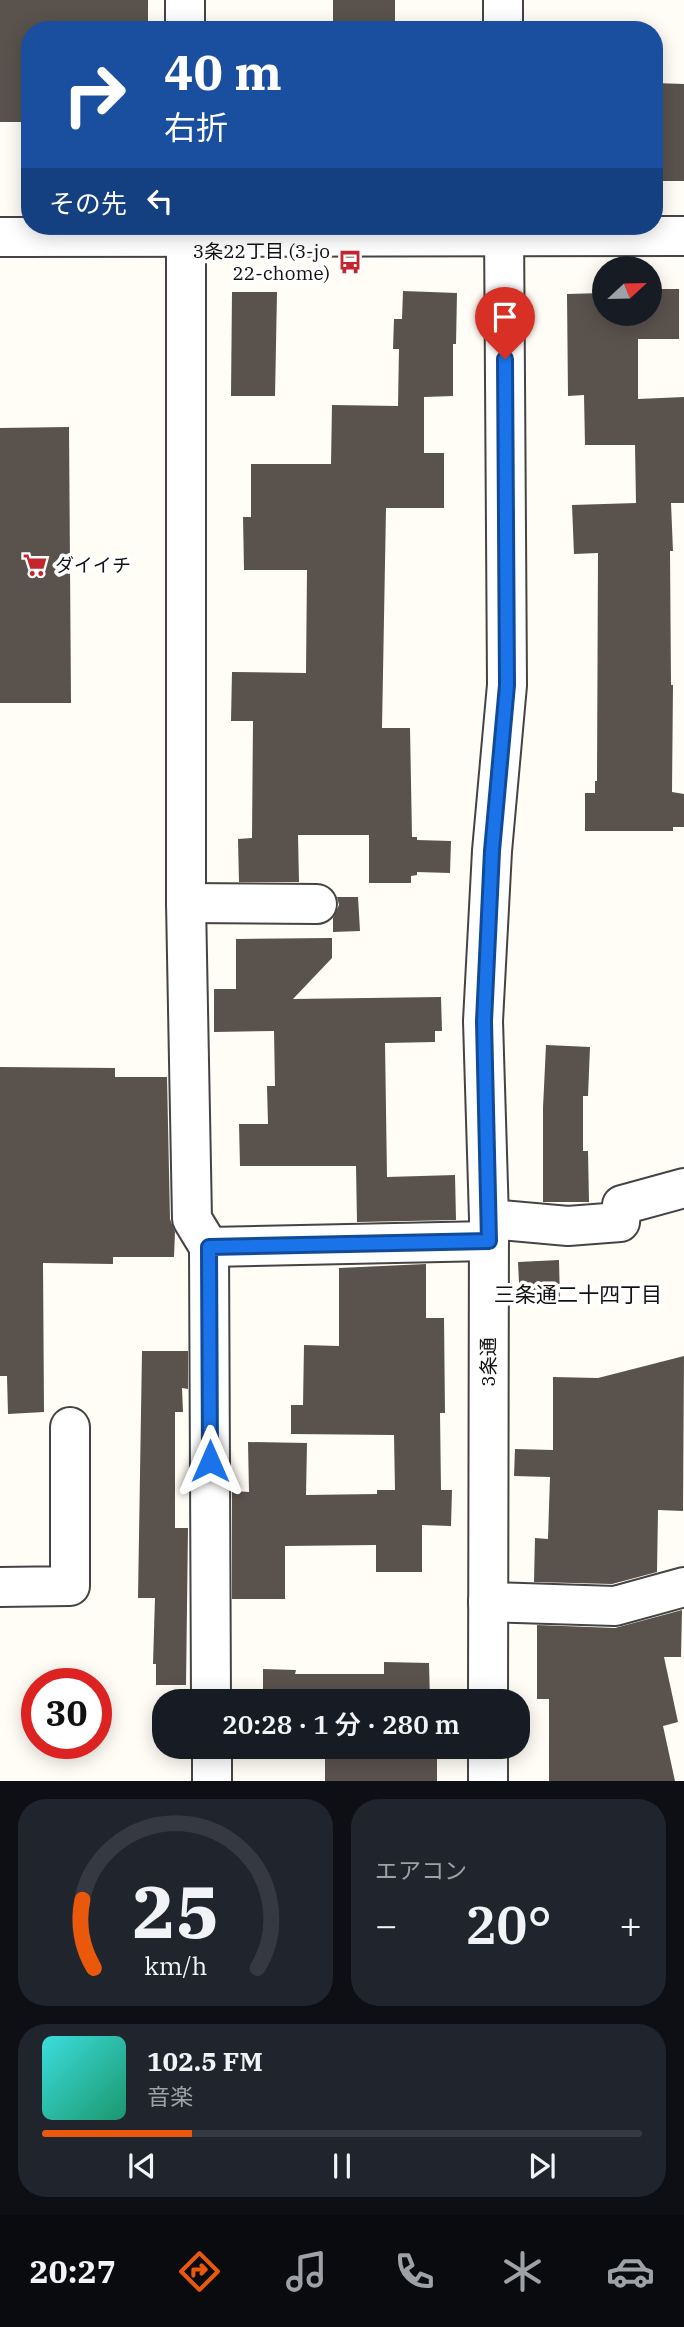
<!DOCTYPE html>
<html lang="ja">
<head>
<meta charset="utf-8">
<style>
	body { margin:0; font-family:"IBM Plex Serif","Noto Sans JP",serif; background:#20242c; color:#f1f3f6; height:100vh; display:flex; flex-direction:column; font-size:26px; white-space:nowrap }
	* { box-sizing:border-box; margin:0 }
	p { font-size:23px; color:#9ea1a6 }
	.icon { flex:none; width:38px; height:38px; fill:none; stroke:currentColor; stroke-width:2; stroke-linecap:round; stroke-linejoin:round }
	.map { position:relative; height:1781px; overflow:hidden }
	.details { display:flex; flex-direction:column; gap:18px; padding:18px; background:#0d0f14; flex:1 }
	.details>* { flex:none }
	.guide { position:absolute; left:21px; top:21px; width:642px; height:214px; border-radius:28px; box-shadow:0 4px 18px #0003; background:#1a4fa0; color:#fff; overflow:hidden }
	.needle { width:46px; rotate:68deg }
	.controls { position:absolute; left:592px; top:256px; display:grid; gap:14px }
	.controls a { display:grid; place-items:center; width:70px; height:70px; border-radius:50%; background:#171b24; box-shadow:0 4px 18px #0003; font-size:35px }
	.speed { position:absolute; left:21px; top:1668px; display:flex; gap:14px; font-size:35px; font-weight:700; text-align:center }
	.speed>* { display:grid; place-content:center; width:91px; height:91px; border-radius:50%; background:#171b24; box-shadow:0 4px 18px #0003; line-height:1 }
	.speed .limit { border:10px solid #d22; background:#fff; color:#111 }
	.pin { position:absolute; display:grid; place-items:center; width:60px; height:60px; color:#fff; margin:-72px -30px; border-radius:50% 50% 50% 0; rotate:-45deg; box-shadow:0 0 7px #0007 }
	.pin .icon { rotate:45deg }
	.me { position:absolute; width:77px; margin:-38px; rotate:0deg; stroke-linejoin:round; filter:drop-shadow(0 0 5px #0008) }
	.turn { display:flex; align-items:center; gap:24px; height:147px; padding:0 28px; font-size:32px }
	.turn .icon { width:91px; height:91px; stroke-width:2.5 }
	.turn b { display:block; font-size:49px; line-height:60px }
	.then { display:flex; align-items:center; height:66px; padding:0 28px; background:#0003; gap:14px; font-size:26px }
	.big { font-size:52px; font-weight:600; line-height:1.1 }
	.details .card { flex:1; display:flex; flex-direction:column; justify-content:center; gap:10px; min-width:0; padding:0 24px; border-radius:28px; background:#20242c }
	.details .dial { align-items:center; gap:0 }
	.dial svg { height:182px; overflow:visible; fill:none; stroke:#363941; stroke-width:7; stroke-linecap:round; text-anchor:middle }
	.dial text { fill:#f1f3f6; stroke:none }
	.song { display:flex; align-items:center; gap:21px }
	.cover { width:84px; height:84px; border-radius:10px; background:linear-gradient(135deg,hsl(180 70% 55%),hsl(160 70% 35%)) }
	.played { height:7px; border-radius:4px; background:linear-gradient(90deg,#ea580c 25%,#363941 25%) }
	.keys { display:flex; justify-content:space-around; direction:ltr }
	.heat { display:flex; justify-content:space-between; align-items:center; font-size:38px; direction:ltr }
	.details .tiles { flex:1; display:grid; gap:18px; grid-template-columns:1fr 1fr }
	.card:last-child { grid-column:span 2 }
	.trip { position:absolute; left:152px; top:1689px; width:378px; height:70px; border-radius:28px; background:#171b24; box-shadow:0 4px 18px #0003; font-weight:600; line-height:70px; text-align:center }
	.dock { display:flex; height:112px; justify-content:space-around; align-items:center; background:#090b0e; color:#9ea1a6 }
	.dock .icon { width:49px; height:49px }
	.dock .selected { color:#ea580c }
	.dock b { font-size:32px; color:#f1f3f6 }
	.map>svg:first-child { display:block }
	.building { fill:#5a524d }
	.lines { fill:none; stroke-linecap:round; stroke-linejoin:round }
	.minor-casing { stroke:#444; stroke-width:42 }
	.minor { stroke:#fff; stroke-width:38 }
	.route-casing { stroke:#114b97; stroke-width:18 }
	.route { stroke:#1a73e8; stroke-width:12 }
	.labels { text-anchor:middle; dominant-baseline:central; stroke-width:7; stroke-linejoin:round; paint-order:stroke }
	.poi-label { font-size:19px; fill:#111; stroke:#fff; text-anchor:end }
	.street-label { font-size:19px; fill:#111; stroke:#fff }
	.neighbourhood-label { font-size:21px; fill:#111; stroke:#fff }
</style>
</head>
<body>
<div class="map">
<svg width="684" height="1781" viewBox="0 0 684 1781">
	<rect width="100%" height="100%" fill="#fffdf5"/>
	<g class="building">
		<polygon points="0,0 148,0 148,30 30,30 30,122 0,122"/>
		<rect x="333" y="0" width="62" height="30"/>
		<polygon points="654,83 684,84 684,181 654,181"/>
		<polygon points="649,289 679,289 679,339 638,339 638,399 684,397 684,503 671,503 673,551 670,551 671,685 673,685 672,792 684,794 684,827 673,827 673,831 585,831 585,793 595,793 595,781 597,781 598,553 574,554 572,505 636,503 635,445 585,445 584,395 568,396 567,294 604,293 604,313 649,313"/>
		<polygon points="403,291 457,293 456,344 453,344 453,396 424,397 424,453 444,453 444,508 386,508 382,728 410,728 412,837 417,837 417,840 451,841 450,873 417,872 417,875 411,876 411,883 369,883 369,835 298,835 299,882 239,882 238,839 252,838 253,721 231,721 232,672 306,673 307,570 244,570 243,517 251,517 251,464 331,464 332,405 398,406 399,349 393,349 394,319 402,319"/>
		<polygon points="232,292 277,292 275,396 231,396"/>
		<polygon points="69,427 71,703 0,703 0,428"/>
		<polygon points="337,897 358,897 360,931 333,932 333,918 339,905"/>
		<polygon points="332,938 332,958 293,999 441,997 442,1031 435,1031 435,1042 385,1043 387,1177 455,1175 456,1220 357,1222 356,1166 240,1166 239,1124 268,1124 267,1086 275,1086 274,1031 214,1032 214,989 236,989 236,939"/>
		<polygon points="546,1045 590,1047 588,1096 583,1096 583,1151 588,1151 589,1202 543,1202 543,1108"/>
		<polygon points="0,1067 115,1068 115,1077 167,1077 170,1219 175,1232 174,1257 113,1257 113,1264 43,1263 44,1412 8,1414 7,1376 0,1376"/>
		<polygon points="559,1260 560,1301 520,1303 518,1262"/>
		<polygon points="426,1264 426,1318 444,1318 445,1413 440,1413 441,1490 452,1490 451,1526 422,1525 422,1572 376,1572 376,1545 285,1546 285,1599 232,1599 232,1491 249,1492 248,1442 307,1443 306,1495 377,1494 377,1490 395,1490 394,1435 291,1434 291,1405 303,1405 304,1345 339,1346 339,1268"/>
		<polygon points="142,1351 188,1351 188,1389 182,1388 183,1412 175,1412 175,1528 188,1528 186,1685 156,1685 156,1664 153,1664 155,1598 138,1598"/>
		<polygon points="684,1356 683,1511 658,1510 657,1572 612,1584 534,1582 535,1538 548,1539 550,1477 514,1476 515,1449 553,1450 553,1377 598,1378"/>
		<polygon points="682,1610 681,1657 664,1657 678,1722 663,1726 675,1781 549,1781 549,1699 537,1699 537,1625 615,1628"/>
		<polygon points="384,1662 429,1663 430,1701 263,1701 263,1669 296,1670 295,1674 384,1674"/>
		<polygon points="325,1746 370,1746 370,1751 437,1752 437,1781 325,1781"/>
	</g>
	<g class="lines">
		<g class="minor-casing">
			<g id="minor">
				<polyline points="185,0 185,30"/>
				<polyline points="503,0 503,30"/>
				<polyline points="186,226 186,903 192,1219 209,1247 211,1701"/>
				<polyline points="0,237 684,236"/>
				<polyline points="186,903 317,904"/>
				<polyline points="489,1219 568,1226 620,1222 622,1205 684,1188"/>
				<polyline points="209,1247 489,1241"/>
				<polyline points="0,1587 70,1586 70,1427"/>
				<polyline points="488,1602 615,1606 684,1587"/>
				<polyline points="488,1701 489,1219 483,1021 492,851 507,685 504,226"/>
				<polyline points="212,1746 212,1781"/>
				<polyline points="488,1746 488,1781"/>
			</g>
		</g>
		<use href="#minor" class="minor"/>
	</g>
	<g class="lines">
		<g class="route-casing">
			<polyline id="route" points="210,1461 209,1247 489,1241 484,1021 492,851 507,685 505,359"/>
		</g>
		<use href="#route" class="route"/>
	</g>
	<defs>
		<g id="bus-bare" transform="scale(1.89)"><path d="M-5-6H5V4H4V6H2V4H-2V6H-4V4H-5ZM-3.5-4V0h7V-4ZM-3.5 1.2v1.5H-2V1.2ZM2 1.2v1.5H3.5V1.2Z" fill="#c4262e" stroke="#fff" stroke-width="2.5" paint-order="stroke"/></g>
		<g id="supermarket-bare" transform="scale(1.89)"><path d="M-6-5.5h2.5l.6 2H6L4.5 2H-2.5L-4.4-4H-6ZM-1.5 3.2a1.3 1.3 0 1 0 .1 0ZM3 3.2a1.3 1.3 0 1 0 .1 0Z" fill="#c4262e" stroke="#fff" stroke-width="2.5" paint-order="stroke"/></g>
	</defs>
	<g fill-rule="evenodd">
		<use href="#bus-bare" x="350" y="262"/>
		<use href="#supermarket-bare" x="35" y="565"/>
	</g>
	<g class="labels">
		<g class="poi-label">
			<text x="330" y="251">3条22丁目 (3-jo<tspan x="330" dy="22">22-chome)</tspan></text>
			<text x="55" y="565" text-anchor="start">ダイイチ</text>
		</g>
		<g class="street-label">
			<text transform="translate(488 1362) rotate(-90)">3条通</text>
		</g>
		<g class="neighbourhood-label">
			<text x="578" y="1294">三条通二十四丁目</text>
		</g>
	</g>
</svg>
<div class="controls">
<a><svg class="needle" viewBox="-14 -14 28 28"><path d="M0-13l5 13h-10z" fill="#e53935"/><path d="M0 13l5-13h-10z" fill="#9ea1a6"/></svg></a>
</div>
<div class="speed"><div class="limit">30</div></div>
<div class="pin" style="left:505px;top:359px;background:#d93025"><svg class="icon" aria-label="arrive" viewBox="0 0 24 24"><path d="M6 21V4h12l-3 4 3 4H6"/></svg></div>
<svg class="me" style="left:210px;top:1461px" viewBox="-20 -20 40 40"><path d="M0-17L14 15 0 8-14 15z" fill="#1a73e8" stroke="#fff" stroke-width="4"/></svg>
<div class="trip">20:28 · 1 分 · 280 m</div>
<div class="guide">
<div class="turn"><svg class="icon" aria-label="right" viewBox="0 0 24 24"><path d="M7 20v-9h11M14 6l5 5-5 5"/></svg><div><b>40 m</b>右折</div></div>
<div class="then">その先<svg class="icon" aria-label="left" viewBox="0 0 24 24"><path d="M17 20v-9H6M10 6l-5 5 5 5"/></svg></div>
</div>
</div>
<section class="details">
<div class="tiles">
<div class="card dial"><svg viewBox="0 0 100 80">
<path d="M14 69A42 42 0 1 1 86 69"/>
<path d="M14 69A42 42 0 0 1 9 39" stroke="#ea580c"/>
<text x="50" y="56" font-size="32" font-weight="700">25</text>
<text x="50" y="72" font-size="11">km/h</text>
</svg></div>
<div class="card"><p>エアコン</p>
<div class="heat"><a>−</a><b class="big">20°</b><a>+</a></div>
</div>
<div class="card">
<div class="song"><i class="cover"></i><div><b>102.5 FM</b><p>音楽</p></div></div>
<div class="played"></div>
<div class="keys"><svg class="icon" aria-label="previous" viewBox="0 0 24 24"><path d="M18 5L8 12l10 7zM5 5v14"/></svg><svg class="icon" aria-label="pause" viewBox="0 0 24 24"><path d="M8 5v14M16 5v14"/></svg><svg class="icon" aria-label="next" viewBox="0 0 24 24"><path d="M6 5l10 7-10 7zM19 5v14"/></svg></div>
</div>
</div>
</section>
<nav class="dock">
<b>20:27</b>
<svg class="icon selected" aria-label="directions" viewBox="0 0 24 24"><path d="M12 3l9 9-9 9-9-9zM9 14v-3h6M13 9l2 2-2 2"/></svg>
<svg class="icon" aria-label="music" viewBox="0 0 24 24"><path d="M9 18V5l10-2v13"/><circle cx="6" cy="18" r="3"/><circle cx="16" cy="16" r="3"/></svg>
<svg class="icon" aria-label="phone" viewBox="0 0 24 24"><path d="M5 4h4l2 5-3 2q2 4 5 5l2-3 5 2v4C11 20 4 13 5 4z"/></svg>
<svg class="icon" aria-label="climate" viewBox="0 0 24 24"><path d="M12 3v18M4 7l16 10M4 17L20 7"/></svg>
<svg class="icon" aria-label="car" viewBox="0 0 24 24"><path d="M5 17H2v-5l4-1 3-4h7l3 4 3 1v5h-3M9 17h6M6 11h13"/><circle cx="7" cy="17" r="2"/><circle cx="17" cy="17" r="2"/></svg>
</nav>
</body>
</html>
